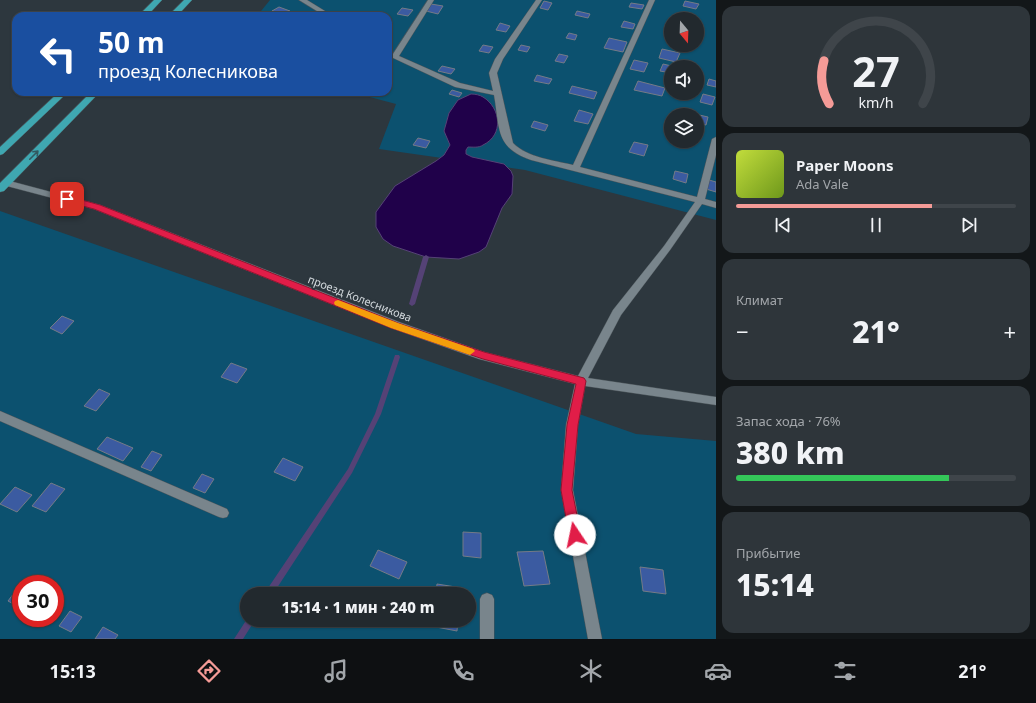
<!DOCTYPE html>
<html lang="ru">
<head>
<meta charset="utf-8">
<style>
	body { margin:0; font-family:"Noto Sans",sans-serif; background:#2e353a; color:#f1f3f6; height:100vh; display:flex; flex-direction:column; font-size:15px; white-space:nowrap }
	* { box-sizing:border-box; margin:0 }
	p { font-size:13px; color:#a2a6aa }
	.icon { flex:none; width:22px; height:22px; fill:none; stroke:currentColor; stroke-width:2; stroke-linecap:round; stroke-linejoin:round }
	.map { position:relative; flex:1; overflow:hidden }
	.side { display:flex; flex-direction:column; gap:6px; padding:6px; background:#131719; width:320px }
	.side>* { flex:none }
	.guide { position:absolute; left:12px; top:12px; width:380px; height:84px; border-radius:12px; box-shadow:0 1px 3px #0004,0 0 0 1px #3f454a; background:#1a4fa0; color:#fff; overflow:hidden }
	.needle { width:26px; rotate:161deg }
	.buttons { position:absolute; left:664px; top:12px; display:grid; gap:8px }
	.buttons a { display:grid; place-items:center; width:40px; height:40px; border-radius:50%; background:#22292e; box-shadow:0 1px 3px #0004,0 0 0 1px #3f454a; font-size:20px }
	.speed { position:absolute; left:12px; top:575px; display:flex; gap:8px; font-size:20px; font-weight:700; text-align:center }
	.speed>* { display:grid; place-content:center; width:52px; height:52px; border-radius:50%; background:#22292e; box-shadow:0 1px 3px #0004,0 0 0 1px #3f454a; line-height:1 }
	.speed .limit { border:6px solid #d22; background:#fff; color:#111 }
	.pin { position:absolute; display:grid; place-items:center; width:34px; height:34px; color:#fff; margin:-17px; border-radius:8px; box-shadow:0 2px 6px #0006 }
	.me { position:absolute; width:44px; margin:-22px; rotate:349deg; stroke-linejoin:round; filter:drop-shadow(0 0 3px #0008) }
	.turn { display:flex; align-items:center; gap:14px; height:84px; padding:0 20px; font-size:18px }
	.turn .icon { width:52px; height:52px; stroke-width:2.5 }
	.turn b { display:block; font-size:28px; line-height:34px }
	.big { font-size:30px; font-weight:800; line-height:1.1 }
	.side .card { flex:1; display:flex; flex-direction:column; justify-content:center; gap:6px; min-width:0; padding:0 14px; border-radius:12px; background:#2e353a }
	.side .dial { align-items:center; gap:0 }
	.dial svg { height:104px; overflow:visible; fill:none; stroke:#3f454a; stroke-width:7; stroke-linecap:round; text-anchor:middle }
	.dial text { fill:#f1f3f6; stroke:none }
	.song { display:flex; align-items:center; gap:12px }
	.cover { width:48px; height:48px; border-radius:6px; background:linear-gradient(135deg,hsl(70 70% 55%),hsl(80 70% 35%)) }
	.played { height:4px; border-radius:2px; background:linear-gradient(90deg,#f59b97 70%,#3f454a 70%) }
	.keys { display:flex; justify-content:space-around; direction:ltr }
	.heat { display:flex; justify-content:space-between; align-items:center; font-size:22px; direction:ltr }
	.charge { height:6px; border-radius:3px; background:linear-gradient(90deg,#34c759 76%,#3f454a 0) }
	.trip { position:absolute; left:240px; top:587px; width:236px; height:40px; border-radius:20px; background:#22292e; box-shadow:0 1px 3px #0004,0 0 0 1px #3f454a; font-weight:800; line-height:40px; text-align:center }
	.tab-bar { display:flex; height:64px; justify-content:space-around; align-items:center; background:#0e1012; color:#a2a6aa }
	.tab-bar .icon { width:28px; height:28px }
	.tab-bar .active { color:#f59b97 }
	.tab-bar b { font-size:18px; color:#f1f3f6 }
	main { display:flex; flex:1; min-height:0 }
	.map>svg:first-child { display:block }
	.green { fill:#0c516f; fill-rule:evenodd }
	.water { fill:#20014a; stroke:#554276 }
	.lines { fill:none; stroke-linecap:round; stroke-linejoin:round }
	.stream { fill:#554276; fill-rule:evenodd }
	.building { fill:#3b5ba1; stroke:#757b86 }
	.minor-casing { stroke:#4a5358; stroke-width:1 }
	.highway-casing { stroke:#4a5358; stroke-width:1 }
	.minor { fill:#79858c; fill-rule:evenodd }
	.highway { fill:#3fa7b1; fill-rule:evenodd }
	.oneway { stroke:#325960 }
	.route { fill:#e11d48; stroke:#92132f }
	.slow { fill:#f59e0b }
	.labels { text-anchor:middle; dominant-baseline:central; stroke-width:4; stroke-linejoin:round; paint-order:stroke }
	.street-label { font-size:11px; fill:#d2d8dc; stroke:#2d373e }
</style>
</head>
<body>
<main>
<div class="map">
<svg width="716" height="639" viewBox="0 0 716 639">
	<rect width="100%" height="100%" fill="#2d373e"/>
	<g class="green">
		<path d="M270 0H716V220L525 170 379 149 396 104 351 92H388V16H257ZM671 19H697V45H671ZM671 67H697V93H671ZM671 115H697V141H671Z"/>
		<path d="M0 211 636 434 716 441V639H0ZM21 584H55V618H21ZM247 594H469V620H247Z"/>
	</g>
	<path class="water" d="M471 94C475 94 480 95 483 97 501 108 504 135 483 145 479 148 473 147 468 147L466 150V154L472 157 504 164 511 171 513 176 512 194 502 208 486 247 479 252 459 259 426 257 393 246 383 239 376 227V212L395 186 436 161 444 155 450 145 444 131 449 113 458 100Z"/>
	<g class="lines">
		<g class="stream">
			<polygon points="426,255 429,257 415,304 412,306 409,304 423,257"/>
			<polygon points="395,355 399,355 400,357 381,414 352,473 273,594 264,594 348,469 375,414"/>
			<polygon points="247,619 247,620 255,620 243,639 234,639"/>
		</g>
	</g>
	<g class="building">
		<polygon points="544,1 552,3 548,10 540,8"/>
		<polygon points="685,1 699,4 696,9 683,6"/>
		<polygon points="631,3 644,5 642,9 629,7"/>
		<polygon points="431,4 443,6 438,14 426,11"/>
		<polygon points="279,7 290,11 283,15 272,11"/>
		<polygon points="402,8 413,10 408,16 397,14"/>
		<polygon points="577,11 590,14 588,18 575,15"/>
		<polygon points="624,21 635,24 633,29 621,27"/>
		<polygon points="500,23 510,26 506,32 496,30"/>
		<polygon points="569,33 577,35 575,40 566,38"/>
		<polygon points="609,38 627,42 623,52 604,48"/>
		<polygon points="483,45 493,47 489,53 479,51"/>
		<polygon points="521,45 530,47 527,52 518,50"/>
		<polygon points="662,49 680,53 676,62 659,58"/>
		<polygon points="559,54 568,56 564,63 555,61"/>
		<polygon points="634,60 648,63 644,72 630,69"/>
		<polygon points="663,64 676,67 671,67 671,73 660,71"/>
		<polygon points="442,66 455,69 451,74 438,71"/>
		<polygon points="537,75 552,79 549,84 534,81"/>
		<polygon points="709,79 716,81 716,87 707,85"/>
		<polygon points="638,81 665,88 662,96 634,90"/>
		<polygon points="572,86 597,92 594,99 569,93"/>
		<polygon points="452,90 462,93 459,97 449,94"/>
		<polygon points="703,94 715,97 712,105 700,102"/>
		<polygon points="579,110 593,114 588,124 574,121"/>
		<polygon points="695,114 708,117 706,125 697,123 697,115"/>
		<polygon points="534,121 548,125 545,131 531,127"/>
		<polygon points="418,138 430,141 426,148 413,145"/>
		<polygon points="634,142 648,145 644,156 629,152"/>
		<polygon points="675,171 688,174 686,183 673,179"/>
		<polygon points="709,180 716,182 716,192 706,189"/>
		<polygon points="62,316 74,321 62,334 50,328"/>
		<polygon points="231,363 247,369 237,383 221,377"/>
		<polygon points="99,389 110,394 96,411 84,406"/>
		<polygon points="107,437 133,448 123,461 97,449"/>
		<polygon points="152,451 162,455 151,471 141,467"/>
		<polygon points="283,458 303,467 295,481 274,472"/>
		<polygon points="202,474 214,479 205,493 193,488"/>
		<polygon points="51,483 65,489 46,512 32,506"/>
		<polygon points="15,487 32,495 17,512 0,504"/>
		<polygon points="463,532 481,533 481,558 463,556"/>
		<polygon points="378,550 407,562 399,579 370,566"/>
		<polygon points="543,551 550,584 524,586 517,552"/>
		<polygon points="640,567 663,570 666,594 643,591"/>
		<polygon points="23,581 28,584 21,584 21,608 8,601"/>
		<polygon points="437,584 462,588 461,594 436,594"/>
		<polygon points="70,611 82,617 71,632 59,626"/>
		<polygon points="432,620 458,620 457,631 431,626"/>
		<polygon points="103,627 118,635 115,639 95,639"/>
	</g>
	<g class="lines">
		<g class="minor-casing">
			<g id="minor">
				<polygon points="299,0 307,0 333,16 325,16"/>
				<path d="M428 0H434L399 56 460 83 493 91 489 73 495 59 536 0H542L503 59 497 73 513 143C528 158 553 160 573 165L649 0H655L580 167 697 197 712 139 716 137V155L705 199 716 202V208L702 204 670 250 621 315 588 378 716 397V405L585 386 578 425 573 490 602 639H588L561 490 566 425 575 384 479 359 391 328 94 209 3 185 2 183 6 180 100 205 399 322 484 352 578 376 613 310 664 246 695 202 531 160C495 148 500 128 494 95L455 87 391 57Z"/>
				<polygon points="0,411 227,509 229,513 227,517 223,518 219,517 0,421"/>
				<polygon points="487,593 492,595 494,599 494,639 480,639 480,599 482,595"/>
			</g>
		</g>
		<g class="highway-casing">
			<g id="highway">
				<polygon points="154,0 162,0 147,16 138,16"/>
				<polygon points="184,0 192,0 177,16 168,16"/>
				<polygon points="59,92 68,92 3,154 0,155 0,147"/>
				<polygon points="91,92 100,92 4,191 0,192 0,183"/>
			</g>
		</g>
		<use href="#minor" class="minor"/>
		<use href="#highway" class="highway"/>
	</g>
	<defs><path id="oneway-shaft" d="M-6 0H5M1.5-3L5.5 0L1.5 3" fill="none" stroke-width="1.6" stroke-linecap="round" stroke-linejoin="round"/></defs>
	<use class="oneway" href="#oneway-shaft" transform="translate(34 155) rotate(-45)"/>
	<polygon class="route" points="67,196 100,205 398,323 484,352 584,378 586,381 578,425 572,490 581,535 579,538 575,540 571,538 569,535 561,490 567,425 576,384 483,359 391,328 94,209 64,201 63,199"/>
	<polygon class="slow" points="338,300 398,323 473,349 475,351 470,355 391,328 335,305 334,303 335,301"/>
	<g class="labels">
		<g class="street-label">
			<text transform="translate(360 298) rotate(21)">проезд Колесникова</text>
		</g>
	</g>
</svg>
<div class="buttons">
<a><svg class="needle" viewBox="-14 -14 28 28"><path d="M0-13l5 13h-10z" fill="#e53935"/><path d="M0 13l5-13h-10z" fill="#a2a6aa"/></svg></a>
<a><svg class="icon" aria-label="sound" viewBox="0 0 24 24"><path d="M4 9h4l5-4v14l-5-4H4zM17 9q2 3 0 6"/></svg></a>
<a><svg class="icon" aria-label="layers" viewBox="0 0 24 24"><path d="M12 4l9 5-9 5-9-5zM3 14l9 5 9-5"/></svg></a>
</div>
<div class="speed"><div class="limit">30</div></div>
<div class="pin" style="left:67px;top:199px;background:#d93025"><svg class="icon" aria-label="arrive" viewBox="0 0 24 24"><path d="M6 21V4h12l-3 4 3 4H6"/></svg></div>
<svg class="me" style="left:575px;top:535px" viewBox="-20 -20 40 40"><circle r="19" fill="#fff"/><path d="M0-13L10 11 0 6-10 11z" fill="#e11d48"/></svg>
<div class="trip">15:14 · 1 мин · 240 m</div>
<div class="guide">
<div class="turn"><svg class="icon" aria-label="left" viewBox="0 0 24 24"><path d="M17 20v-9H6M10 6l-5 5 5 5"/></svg><div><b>50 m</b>проезд Колесникова</div></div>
</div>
</div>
<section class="side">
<div class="card dial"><svg viewBox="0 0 100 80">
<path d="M14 69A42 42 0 1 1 86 69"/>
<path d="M14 69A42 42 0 0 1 10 36" stroke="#f59b97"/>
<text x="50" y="56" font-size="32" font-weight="700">27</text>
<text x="50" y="72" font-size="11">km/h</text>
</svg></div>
<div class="card">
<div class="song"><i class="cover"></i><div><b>Paper Moons</b><p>Ada Vale</p></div></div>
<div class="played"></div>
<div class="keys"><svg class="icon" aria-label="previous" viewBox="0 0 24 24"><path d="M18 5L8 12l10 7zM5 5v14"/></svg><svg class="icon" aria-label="pause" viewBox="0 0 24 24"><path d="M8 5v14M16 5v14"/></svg><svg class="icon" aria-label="next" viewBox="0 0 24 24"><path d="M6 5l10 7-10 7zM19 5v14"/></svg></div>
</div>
<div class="card"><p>Климат</p>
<div class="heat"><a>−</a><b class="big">21°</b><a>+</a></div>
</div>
<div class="card"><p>Запас хода · 76%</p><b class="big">380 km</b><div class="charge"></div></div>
<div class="card"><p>Прибытие</p><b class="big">15:14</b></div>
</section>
</main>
<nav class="tab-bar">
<b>15:13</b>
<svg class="icon active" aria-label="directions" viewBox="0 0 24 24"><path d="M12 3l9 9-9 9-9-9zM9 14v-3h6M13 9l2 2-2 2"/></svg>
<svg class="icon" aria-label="music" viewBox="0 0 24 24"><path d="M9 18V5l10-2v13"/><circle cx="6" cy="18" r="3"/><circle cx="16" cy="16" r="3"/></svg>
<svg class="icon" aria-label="phone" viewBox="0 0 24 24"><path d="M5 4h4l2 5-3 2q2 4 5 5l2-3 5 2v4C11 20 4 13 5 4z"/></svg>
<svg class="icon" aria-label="climate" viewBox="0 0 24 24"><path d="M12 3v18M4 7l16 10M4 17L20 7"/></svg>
<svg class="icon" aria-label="car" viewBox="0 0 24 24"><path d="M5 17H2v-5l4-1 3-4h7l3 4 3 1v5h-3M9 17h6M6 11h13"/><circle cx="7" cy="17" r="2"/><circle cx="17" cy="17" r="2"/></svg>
<svg class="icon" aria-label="filters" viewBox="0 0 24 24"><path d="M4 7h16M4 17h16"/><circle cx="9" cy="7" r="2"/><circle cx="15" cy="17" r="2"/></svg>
<b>21°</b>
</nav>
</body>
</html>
